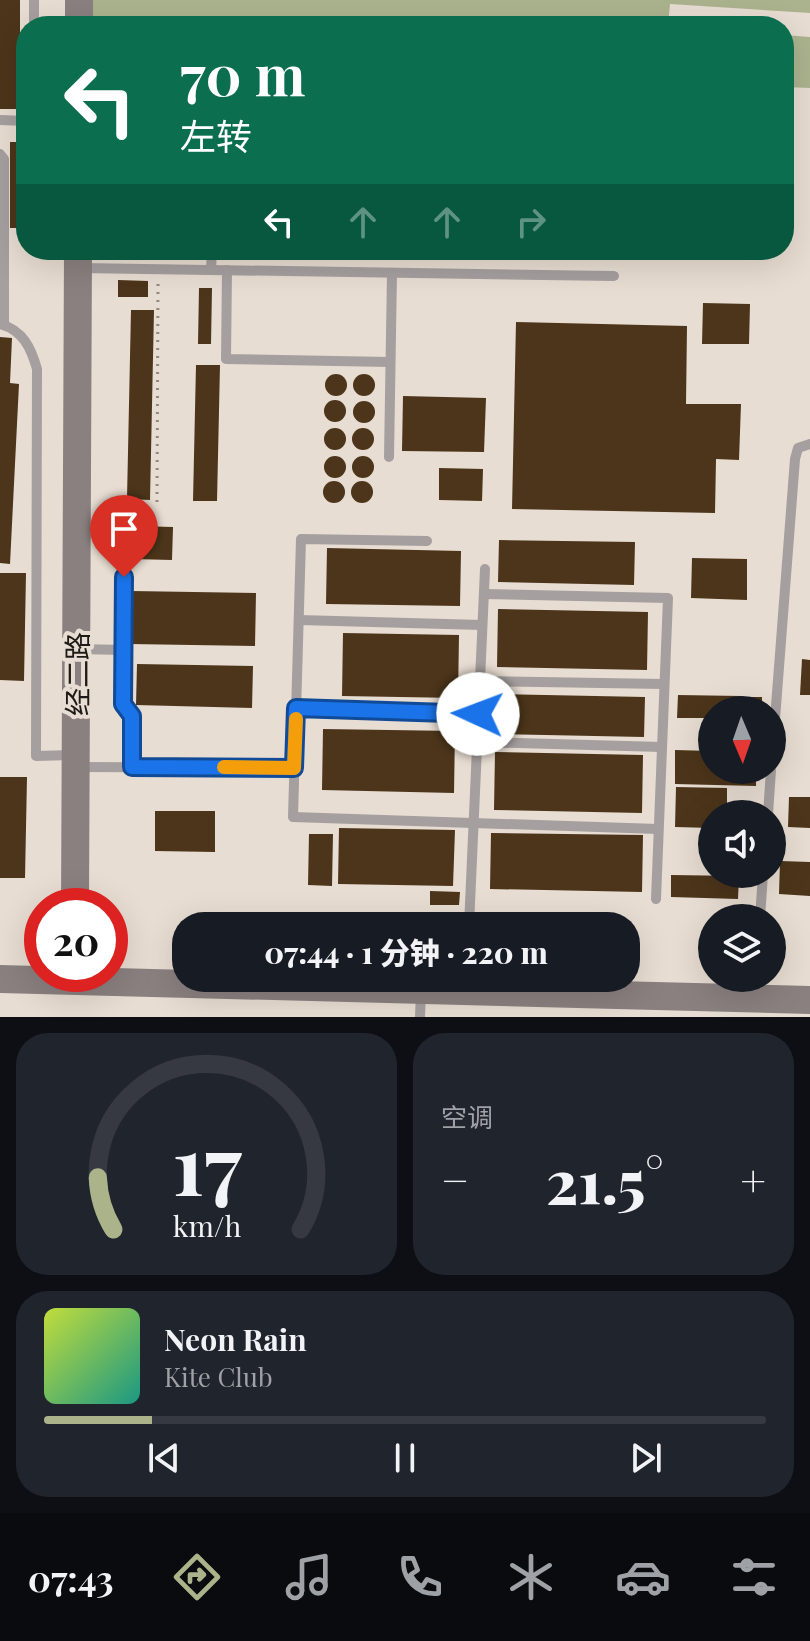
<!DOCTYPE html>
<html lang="zh">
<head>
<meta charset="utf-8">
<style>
	body { margin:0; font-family:"Playfair Display","Noto Sans SC",serif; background:#20242c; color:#f1f3f6; height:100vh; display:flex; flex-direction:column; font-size:30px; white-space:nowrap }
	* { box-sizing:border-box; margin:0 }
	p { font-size:26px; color:#9ea1a6 }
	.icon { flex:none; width:44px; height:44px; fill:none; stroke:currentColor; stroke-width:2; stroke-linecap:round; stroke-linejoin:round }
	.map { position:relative; height:1017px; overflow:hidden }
	.sheet { display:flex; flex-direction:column; gap:16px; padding:16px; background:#0d0f14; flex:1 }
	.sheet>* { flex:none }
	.top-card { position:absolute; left:16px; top:16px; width:778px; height:244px; border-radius:32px; box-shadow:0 8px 32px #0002; background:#0b6e4f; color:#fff; overflow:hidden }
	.needle { width:52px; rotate:178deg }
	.fabs { position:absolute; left:698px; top:696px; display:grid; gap:16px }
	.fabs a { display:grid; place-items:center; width:88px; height:88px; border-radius:50%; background:#171b24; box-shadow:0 8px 32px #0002; font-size:40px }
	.speed { position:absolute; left:24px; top:888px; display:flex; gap:16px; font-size:40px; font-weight:700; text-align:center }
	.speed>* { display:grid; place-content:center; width:104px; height:104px; border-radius:50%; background:#171b24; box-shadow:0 8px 32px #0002; line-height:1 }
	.speed .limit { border:12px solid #d22; background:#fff; color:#111 }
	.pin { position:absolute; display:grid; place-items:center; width:68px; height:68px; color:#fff; margin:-82px -34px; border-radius:50% 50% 50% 0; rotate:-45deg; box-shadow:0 0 8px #0007 }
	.pin .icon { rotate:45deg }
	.me { position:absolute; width:88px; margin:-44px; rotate:272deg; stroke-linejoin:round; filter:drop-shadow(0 0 6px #0008) }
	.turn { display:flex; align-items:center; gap:28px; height:168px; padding:0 32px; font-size:36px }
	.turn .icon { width:104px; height:104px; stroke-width:2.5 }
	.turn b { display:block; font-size:56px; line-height:68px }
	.lanes { display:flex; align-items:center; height:76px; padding:0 32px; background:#0003; justify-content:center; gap:40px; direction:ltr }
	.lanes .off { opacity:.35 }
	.big { font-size:60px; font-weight:800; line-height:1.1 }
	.sheet .tile { flex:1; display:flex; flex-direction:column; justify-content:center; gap:12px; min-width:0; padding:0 28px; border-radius:32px; background:#20242c }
	.sheet .dial { align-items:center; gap:0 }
	.dial svg { height:208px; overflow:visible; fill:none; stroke:#363941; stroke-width:7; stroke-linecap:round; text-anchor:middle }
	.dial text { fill:#f1f3f6; stroke:none }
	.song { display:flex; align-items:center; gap:24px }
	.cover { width:96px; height:96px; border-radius:12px; background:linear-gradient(135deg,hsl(70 70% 55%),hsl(170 70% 35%)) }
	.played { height:8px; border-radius:4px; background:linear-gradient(90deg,#abb38a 15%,#363941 15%) }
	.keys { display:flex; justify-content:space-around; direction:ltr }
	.heat { display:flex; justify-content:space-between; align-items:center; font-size:44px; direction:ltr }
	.sheet .tiles { flex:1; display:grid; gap:16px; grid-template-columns:1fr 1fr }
	.tile:last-child { grid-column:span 2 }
	.trip { position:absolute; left:172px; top:912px; width:468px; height:80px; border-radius:32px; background:#171b24; box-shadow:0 8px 32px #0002; font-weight:800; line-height:80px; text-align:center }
	.tab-bar { display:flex; height:128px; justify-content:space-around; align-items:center; background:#090b0e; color:#9ea1a6 }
	.tab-bar .icon { width:56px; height:56px }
	.tab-bar .selected { color:#abb38a }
	.tab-bar b { font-size:36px; color:#f1f3f6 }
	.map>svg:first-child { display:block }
	.green { fill:#abb38e }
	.building { fill:#4c351a }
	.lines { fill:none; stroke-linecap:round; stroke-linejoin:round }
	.path { stroke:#918981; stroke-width:3; stroke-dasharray:2 6; stroke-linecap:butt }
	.lane { stroke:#a69f9f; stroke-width:10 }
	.secondary { stroke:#8b8080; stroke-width:28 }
	.route-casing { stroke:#114b97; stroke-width:20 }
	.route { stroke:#1a73e8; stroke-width:14 }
	.slow { stroke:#f59e0b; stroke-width:14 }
	.labels { text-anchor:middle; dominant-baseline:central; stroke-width:8; stroke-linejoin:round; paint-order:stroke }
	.street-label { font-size:28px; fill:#1e1a16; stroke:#e8ddd2 }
</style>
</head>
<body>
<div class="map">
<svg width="810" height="1017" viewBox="0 0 810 1017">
	<rect width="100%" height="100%" fill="#e8ddd2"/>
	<g class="green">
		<polygon points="92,0 810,0 810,13 670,4 668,25 673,26 92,26"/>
		<polygon points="784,35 810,37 810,88 784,87"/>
	</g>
	<g class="building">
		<rect x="0" y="0" width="20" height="109"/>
		<rect x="10" y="142" width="16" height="86"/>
		<polygon points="118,280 148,281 148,297 118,297"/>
		<polygon points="199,288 212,288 211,344 198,344"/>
		<polygon points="703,303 750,304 749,344 702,344"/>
		<polygon points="131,310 154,310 150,500 127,499"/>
		<polygon points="516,322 687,326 686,404 741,404 739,460 716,459 715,513 512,509"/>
		<polygon points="0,337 12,338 10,383 19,384 10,564 0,563"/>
		<polygon points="196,365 220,365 217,501 193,501"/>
		<circle cx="336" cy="385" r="11"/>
		<circle cx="364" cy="385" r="11"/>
		<polygon points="403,396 486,398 484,452 402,451"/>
		<circle cx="335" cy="411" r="11"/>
		<circle cx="364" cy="412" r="11"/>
		<circle cx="335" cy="439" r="11"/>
		<circle cx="363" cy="439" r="11"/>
		<circle cx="363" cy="467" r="11"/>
		<circle cx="335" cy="467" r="11"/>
		<polygon points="439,468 483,469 482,501 439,500"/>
		<circle cx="334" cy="492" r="11"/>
		<circle cx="362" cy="492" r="11"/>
		<polygon points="133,526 173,527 172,560 132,559"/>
		<polygon points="499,540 635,542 634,585 498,582"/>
		<polygon points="327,548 461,551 460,606 326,604"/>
		<polygon points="692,558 747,559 747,600 691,598"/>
		<polygon points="0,573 26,573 24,681 0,680"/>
		<polygon points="131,591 256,593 255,646 130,644"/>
		<polygon points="498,609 648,612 647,670 497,667"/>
		<polygon points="343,633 459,635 458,698 342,696"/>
		<polygon points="802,659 810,660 810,695 800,695"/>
		<polygon points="137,664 253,666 252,708 136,705"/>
		<polygon points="496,694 645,697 644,737 495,734"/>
		<polygon points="678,695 741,696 740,710 712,710 712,718 677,718"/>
		<rect x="744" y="697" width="18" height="13"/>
		<polygon points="323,729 455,731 454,793 322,790"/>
		<polygon points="675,750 712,751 712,770 756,770 756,786 675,784"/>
		<polygon points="495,752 643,755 642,813 494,810"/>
		<polygon points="0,777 27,777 25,878 0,878"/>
		<polygon points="676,787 727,788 727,814 712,814 712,828 675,827"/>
		<polygon points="789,797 810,797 810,828 788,827"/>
		<polygon points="155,811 215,811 215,852 155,851"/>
		<polygon points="339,828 455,830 453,886 338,884"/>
		<polygon points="491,833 643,835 642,892 490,889"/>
		<polygon points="309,834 333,834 332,886 308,885"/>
		<polygon points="780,861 810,862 810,896 779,894"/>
		<polygon points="671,875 739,876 738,899 671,897"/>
		<polygon points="430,891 460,892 459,905 430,905"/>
	</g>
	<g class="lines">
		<polyline class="path" points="157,502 158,282"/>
		<g class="lane">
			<polyline points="34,26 34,0"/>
			<polyline points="0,120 26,121"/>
			<polyline points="0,154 4,159 4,325"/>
			<polyline points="80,268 614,276"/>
			<polyline points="211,270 212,250"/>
			<polyline points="227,270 226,359 390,362"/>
			<path d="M0 324C23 330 31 348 37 369L36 756 72 755"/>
			<polyline points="389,457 392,273"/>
			<polyline points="427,541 301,539 293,817 658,829"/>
			<polyline points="124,577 123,704 132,716 132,767"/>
			<polyline points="484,594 668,598 656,899"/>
			<polyline points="299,620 482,625"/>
			<polyline points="78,649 124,650"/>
			<polyline points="480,681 664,684"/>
			<polyline points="296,708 478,714"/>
			<polyline points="477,742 662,747"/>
			<polyline points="772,758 795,459 798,448 810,444"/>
			<polyline points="76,767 294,768"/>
			<polyline points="768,814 771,770"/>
			<polyline points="760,918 763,874"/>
			<polyline points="469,926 485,569"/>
			<polyline points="754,996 755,978"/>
			<polyline points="420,1017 421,992"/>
		</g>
		<g class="secondary">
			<polyline points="79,26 79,0"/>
			<polyline points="75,906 78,250"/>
			<polyline points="0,979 810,1000"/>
		</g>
	</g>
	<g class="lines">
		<g class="route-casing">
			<polyline id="route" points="124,577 123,704 132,716 132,767 294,768 296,708 478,714"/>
		</g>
		<use href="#route" class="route"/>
		<polyline class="slow" points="224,767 294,768 296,719"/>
	</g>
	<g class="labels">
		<g class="street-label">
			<text transform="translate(76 674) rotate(-90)">经二路</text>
		</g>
	</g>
</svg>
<div class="fabs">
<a><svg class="needle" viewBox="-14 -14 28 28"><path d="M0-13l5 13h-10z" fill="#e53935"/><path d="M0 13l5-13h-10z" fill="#9ea1a6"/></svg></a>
<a><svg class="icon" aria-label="sound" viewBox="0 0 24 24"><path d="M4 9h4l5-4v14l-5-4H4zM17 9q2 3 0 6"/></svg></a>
<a><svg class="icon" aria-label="layers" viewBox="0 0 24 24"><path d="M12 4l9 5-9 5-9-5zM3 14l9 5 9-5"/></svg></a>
</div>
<div class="speed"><div class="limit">20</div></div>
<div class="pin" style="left:124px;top:577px;background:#d93025"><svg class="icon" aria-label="arrive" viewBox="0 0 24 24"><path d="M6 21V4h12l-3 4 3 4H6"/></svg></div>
<svg class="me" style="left:478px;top:714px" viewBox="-20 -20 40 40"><circle r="19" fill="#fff"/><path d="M0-13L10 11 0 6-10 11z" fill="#1a73e8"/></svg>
<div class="trip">07:44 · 1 分钟 · 220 m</div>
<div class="top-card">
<div class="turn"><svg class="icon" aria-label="left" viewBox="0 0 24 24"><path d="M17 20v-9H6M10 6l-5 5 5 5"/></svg><div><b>70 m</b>左转</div></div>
<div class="lanes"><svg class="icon" aria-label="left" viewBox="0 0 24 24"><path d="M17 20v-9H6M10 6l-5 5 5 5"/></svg><svg class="icon off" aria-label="ahead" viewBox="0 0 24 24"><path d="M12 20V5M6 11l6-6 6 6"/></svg><svg class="icon off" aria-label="ahead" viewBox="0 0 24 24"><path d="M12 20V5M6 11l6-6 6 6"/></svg><svg class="icon off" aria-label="right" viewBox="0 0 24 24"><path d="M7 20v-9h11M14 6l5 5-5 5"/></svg></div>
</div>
</div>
<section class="sheet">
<div class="tiles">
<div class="tile dial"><svg viewBox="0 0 100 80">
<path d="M14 69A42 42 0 1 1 86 69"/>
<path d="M14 69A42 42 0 0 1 8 49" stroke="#abb38a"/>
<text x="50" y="56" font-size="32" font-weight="700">17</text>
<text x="50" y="72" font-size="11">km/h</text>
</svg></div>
<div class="tile"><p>空调</p>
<div class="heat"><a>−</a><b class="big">21.5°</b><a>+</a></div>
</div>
<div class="tile">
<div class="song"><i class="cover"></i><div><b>Neon Rain</b><p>Kite Club</p></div></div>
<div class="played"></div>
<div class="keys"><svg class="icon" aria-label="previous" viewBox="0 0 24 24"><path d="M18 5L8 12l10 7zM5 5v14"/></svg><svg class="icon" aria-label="pause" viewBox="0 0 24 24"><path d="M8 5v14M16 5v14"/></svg><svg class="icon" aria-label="next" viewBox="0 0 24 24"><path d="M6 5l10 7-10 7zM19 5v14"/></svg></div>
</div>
</div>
</section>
<nav class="tab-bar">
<b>07:43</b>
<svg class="icon selected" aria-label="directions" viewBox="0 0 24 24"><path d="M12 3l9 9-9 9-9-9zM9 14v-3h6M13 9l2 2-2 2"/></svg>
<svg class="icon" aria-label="music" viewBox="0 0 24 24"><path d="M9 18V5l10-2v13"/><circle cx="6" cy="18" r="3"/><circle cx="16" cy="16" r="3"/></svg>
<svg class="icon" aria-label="phone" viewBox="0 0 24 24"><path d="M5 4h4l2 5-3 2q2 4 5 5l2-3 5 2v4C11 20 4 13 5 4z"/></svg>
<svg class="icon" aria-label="climate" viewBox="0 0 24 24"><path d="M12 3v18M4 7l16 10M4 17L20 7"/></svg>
<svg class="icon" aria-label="car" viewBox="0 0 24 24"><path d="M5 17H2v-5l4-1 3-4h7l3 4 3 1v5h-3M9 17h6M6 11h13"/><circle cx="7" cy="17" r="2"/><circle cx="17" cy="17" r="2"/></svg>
<svg class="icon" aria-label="filters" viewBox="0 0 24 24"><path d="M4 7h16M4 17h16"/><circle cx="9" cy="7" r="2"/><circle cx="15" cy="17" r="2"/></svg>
</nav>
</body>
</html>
